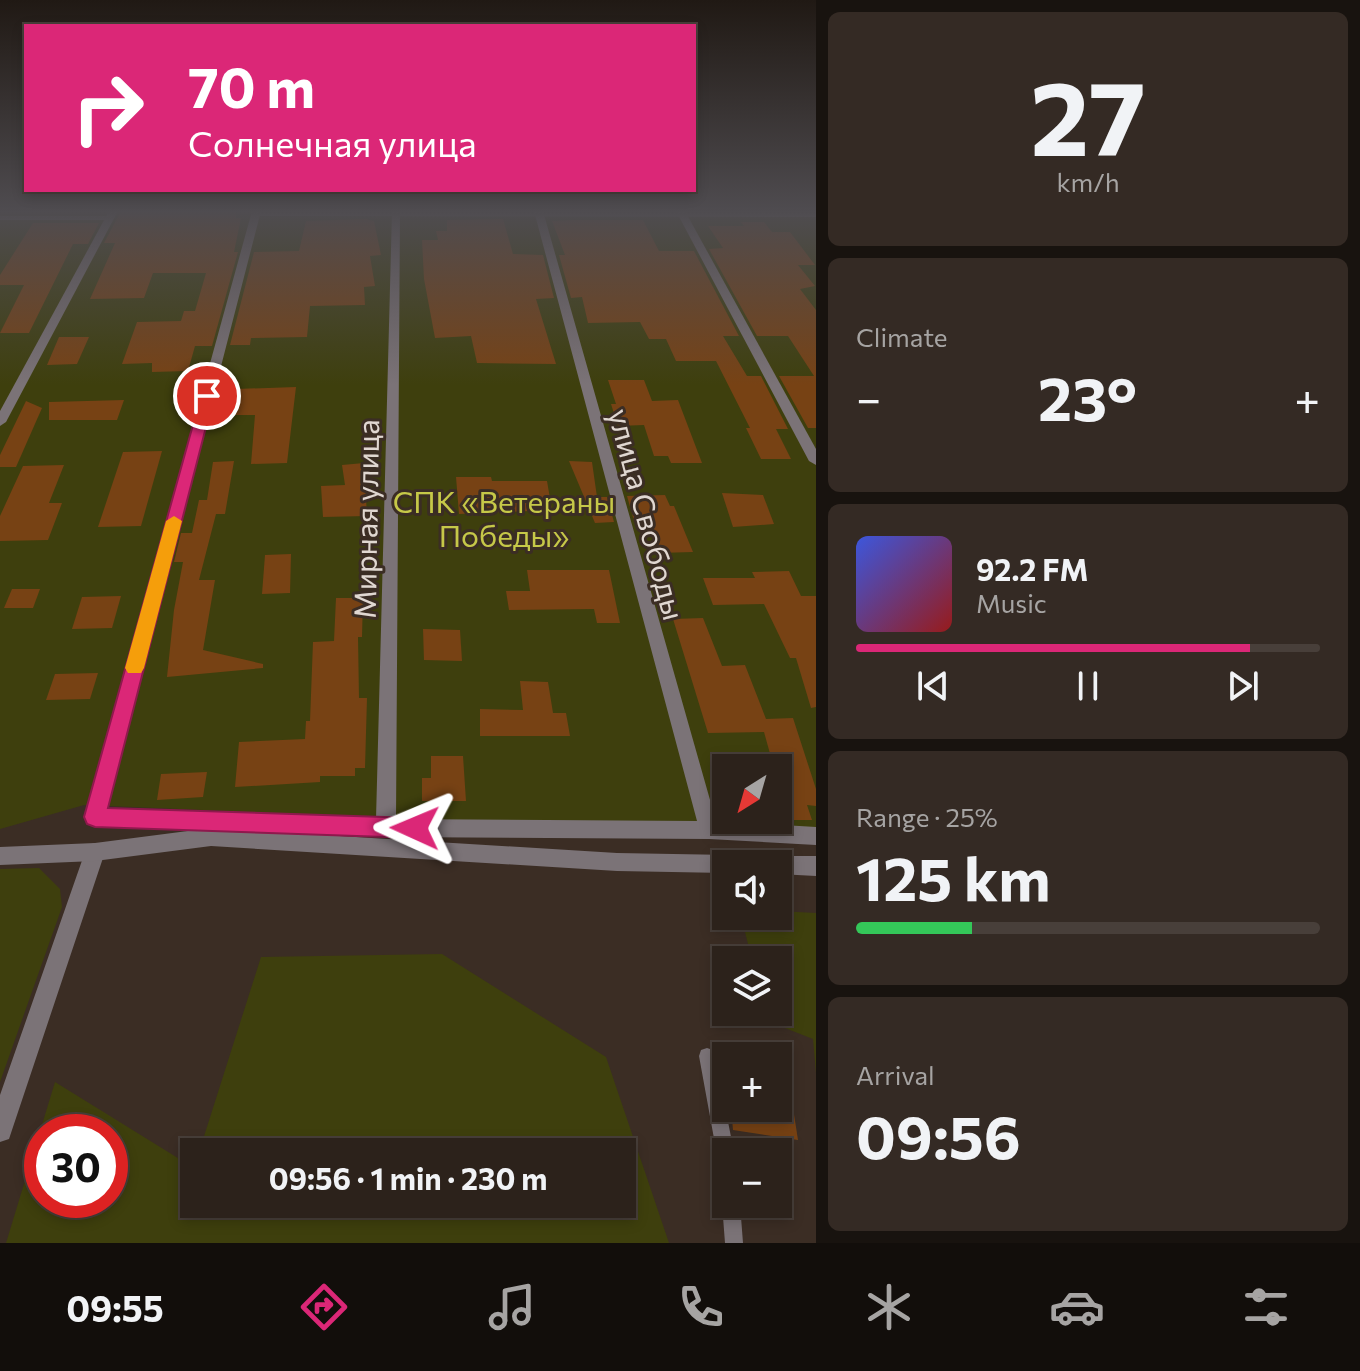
<!DOCTYPE html>
<html lang="en">
<head>
<meta charset="utf-8">
<style>
	body { margin:0; font-family:Commissioner,sans-serif; background:#342a24; color:#f1f3f6; height:100vh; display:flex; flex-direction:column; font-size:30px; white-space:nowrap }
	* { box-sizing:border-box; margin:0 }
	p { font-size:26px; color:#a6a4a3 }
	.icon { flex:none; width:44px; height:44px; fill:none; stroke:currentColor; stroke-width:2; stroke-linecap:round; stroke-linejoin:round }
	.map { position:relative; flex:1; overflow:hidden }
	.details { display:flex; flex-direction:column; gap:12px; padding:12px; background:#18130f; width:544px }
	.details>* { flex:none }
	.guide { position:absolute; left:24px; top:24px; width:672px; height:168px; border-radius:0px; box-shadow:0 4px 12px #0003,0 0 0 2px #483f3a; background:#db2777; color:#fff; overflow:hidden }
	.needle { width:52px; rotate:217deg }
	.controls { position:absolute; left:712px; top:754px; display:grid; gap:16px }
	.controls a { display:grid; place-items:center; width:80px; height:80px; border-radius:0px; background:#2c221b; box-shadow:0 4px 12px #0003,0 0 0 2px #483f3a; font-size:40px }
	.speed { position:absolute; left:24px; top:1114px; display:flex; gap:16px; font-size:40px; font-weight:700; text-align:center }
	.speed>* { display:grid; place-content:center; width:104px; height:104px; border-radius:50%; background:#2c221b; box-shadow:0 4px 12px #0003,0 0 0 2px #483f3a; line-height:1 }
	.speed .limit { border:12px solid #d22; background:#fff; color:#111 }
	.pin { position:absolute; display:grid; place-items:center; width:68px; height:68px; color:#fff; margin:-34px; border:4px solid #fff; border-radius:50%; box-shadow:0 2px 8px #0007 }
	.me { position:absolute; width:88px; margin:-44px; rotate:271deg; stroke-linejoin:round; filter:drop-shadow(0 0 6px #0008) }
	.turn { display:flex; align-items:center; gap:28px; height:168px; padding:0 32px; font-size:36px }
	.turn .icon { width:104px; height:104px; stroke-width:2.5 }
	.turn b { display:block; font-size:56px; line-height:68px }
	.big { font-size:60px; font-weight:700; line-height:1.1 }
	.details .widget { flex:1; display:flex; flex-direction:column; justify-content:center; gap:12px; min-width:0; padding:0 28px; border-radius:12px; background:#342a24 }
	.details .dial { align-items:center; gap:0 }
	.dial b { font-size:104px; line-height:1 }
	.song { display:flex; align-items:center; gap:24px }
	.cover { width:96px; height:96px; border-radius:12px; background:linear-gradient(135deg,hsl(230 70% 55%),hsl(0 70% 35%)) }
	.played { height:8px; border-radius:4px; background:linear-gradient(90deg,#db2777 85%,#483f3a 85%) }
	.keys { display:flex; justify-content:space-around; direction:ltr }
	.heat { display:flex; justify-content:space-between; align-items:center; font-size:44px; direction:ltr }
	.charge { height:12px; border-radius:6px; background:linear-gradient(90deg,#34c759 25%,#483f3a 0) }
	.trip { position:absolute; left:180px; top:1138px; width:456px; height:80px; border-radius:0px; background:#2c221b; box-shadow:0 4px 12px #0003,0 0 0 2px #483f3a; font-weight:700; line-height:80px; text-align:center }
	.dock { display:flex; height:128px; justify-content:space-around; align-items:center; background:#120e0b; color:#a6a4a3 }
	.dock .icon { width:56px; height:56px }
	.dock .current { color:#db2777 }
	.dock b { font-size:36px; color:#f1f3f6 }
	main { display:flex; flex:1; min-height:0 }
	.map>svg:first-child { display:block }
	.green { fill:#3e3f0d; fill-rule:evenodd }
	.building { fill:#774214 }
	.lines { fill:none; stroke-linecap:round; stroke-linejoin:round }
	.service { fill:#7b7377; fill-rule:evenodd }
	.minor { fill:#7b7377; fill-rule:evenodd }
	.tertiary { fill:#7b7377; fill-rule:evenodd }
	.route { fill:#db2777; stroke:#8e194d; stroke-width:2 }
	.slow { fill:#f59e0b }
	.labels { text-anchor:middle; dominant-baseline:central; stroke-width:6; stroke-linejoin:round; paint-order:stroke }
	.park-label { font-size:30px; fill:#c6c848; stroke:#3b2d24 }
	.street-label { font-size:30px; fill:#e0d7d1; stroke:#3b2d24 }
</style>
</head>
<body>
<main>
<div class="map">
<svg width="816" height="1243" viewBox="0 0 816 1243">
	<rect width="100%" height="100%" fill="#3b2d24"/>
	<g class="green">
		<path d="M0 211H816V836L84 805 0 829ZM726 768H778V820H726Z"/>
		<polygon points="39,868 60,889 62,907 0,1082 0,869"/>
		<polygon points="778,911 816,913 816,1073 813,1039 767,1021 765,1012 778,1012 778,960 752,960 741,916 778,916"/>
		<path d="M442 954 606 1057 669 1243H6L55 1082 194 1168V1204H622V1152H199L261 957ZM110 1132V1200H42V1132Z"/>
	</g>
	<g class="building">
		<polygon points="121,211 236,211 236,218 241,218 234,252 238,252 212,346 195,346 188,371 152,372 152,363 122,364 137,322 181,321 184,311 195,311 206,273 153,273 144,298 90,299 115,243 104,243"/>
		<polygon points="366,219 374,221 381,255 370,256 375,286 364,287 365,305 310,306 307,337 251,338 250,345 230,345 254,252 299,251 306,221"/>
		<polygon points="503,219 513,254 543,255 554,298 536,299 556,364 477,363 471,336 435,338 424,279 422,240 438,240 436,231 447,231 447,220"/>
		<polygon points="572,220 643,220 659,251 694,251 739,336 723,336 747,376 761,376 788,429 776,429 791,459 761,459 746,428 750,428 716,361 676,361 666,339 649,339 640,322 588,323 582,297 571,298 559,255 565,255 552,221"/>
		<polygon points="741,222 764,222 772,232 790,232 815,265 798,265 815,286 800,289 816,310 816,428 808,428 779,376 814,376 788,336 757,336 709,249 723,248 708,226 744,226"/>
		<polygon points="33,223 99,223 88,244 73,244 29,333 0,333 24,285 0,285 0,275"/>
		<polygon points="59,337 89,337 77,364 47,365"/>
		<polygon points="608,380 644,380 652,401 678,400 702,463 671,463 668,456 654,456 644,425 618,426 611,404 616,404"/>
		<polygon points="296,387 287,463 251,464 255,415 232,415 236,389"/>
		<polygon points="124,400 117,420 49,420 49,402"/>
		<polygon points="26,401 42,408 16,467 0,467 0,455"/>
		<polygon points="162,451 141,526 98,527 123,452"/>
		<polygon points="234,461 225,514 216,514 199,580 215,580 203,650 263,664 263,668 167,677 174,610 183,562 174,562 181,533 192,533 199,500 207,500 213,462"/>
		<polygon points="569,461 592,462 597,497 607,497 614,522 595,523"/>
		<polygon points="364,463 367,516 323,517 321,486 345,485 342,465"/>
		<polygon points="64,465 49,503 62,503 48,540 0,541 0,516 23,466"/>
		<polygon points="456,477 491,477 492,481 547,481 552,510 459,514"/>
		<polygon points="722,493 763,495 774,524 733,527"/>
		<polygon points="665,495 670,506 674,506 693,552 658,553 646,520 634,521 627,496"/>
		<polygon points="291,554 290,593 262,594 265,555"/>
		<polygon points="527,570 609,570 620,623 597,623 594,609 509,610 506,591 530,591"/>
		<polygon points="789,571 801,596 816,596 816,707 811,708 796,658 790,658 764,604 713,605 703,578 755,578 752,572"/>
		<polygon points="12,589 40,589 33,608 4,608"/>
		<polygon points="121,596 112,628 72,629 82,597"/>
		<polygon points="336,598 363,598 362,637 358,637 359,698 367,698 365,768 355,768 355,776 320,776 320,782 235,787 239,742 305,739 306,721 310,721 313,642 334,641"/>
		<polygon points="703,618 722,666 745,665 766,719 793,718 816,789 816,806 807,805 812,820 790,820 778,780 778,768 774,768 764,732 708,733 673,619"/>
		<polygon points="423,629 460,630 462,661 424,660"/>
		<polygon points="98,673 90,699 46,700 55,674"/>
		<polygon points="520,681 548,682 553,713 566,713 570,736 480,736 480,709 523,710"/>
		<polygon points="431,756 463,756 466,801 422,801 422,778 431,778"/>
		<polygon points="207,772 203,797 157,800 161,774"/>
		<polygon points="731,1108 793,1108 798,1140 733,1130"/>
	</g>
	<g class="lines">
		<g class="service">
			<polygon points="256,213 816,213 816,217 254,216 254,214"/>
			<polygon points="0,216 111,216 114,218 111,220 0,220"/>
			<polygon points="707,1048 713,1050 715,1056 734,1152 726,1152 726,1164 720,1161 717,1155 699,1056 701,1050"/>
			<polygon points="726,1197 726,1204 740,1204 743,1243 725,1243 722,1204"/>
		</g>
		<g class="minor">
			<polygon points="109,211 118,211 6,422 0,426 0,411"/>
			<polygon points="252,211 261,211 107,809 376,819 392,211 400,211 396,819 697,821 534,211 543,211 716,821 816,827 816,845 709,839 386,837 95,826 88,823 85,817"/>
			<polygon points="676,211 685,211 816,449 816,465 809,461"/>
			<polygon points="95,843 102,845 105,852 12,1130 9,1139 0,1142 0,1095 85,852 88,845"/>
		</g>
		<g class="tertiary">
			<polygon points="211,828 617,853 730,855 737,857 740,864 726,864 726,873 617,871 211,846 95,861 0,865 0,847 95,843"/>
			<polygon points="778,856 816,856 816,876 778,874 778,864 768,864 771,858"/>
		</g>
	</g>
	<linearGradient id="sky" x2="0" y2="1"><stop stop-color="#201914"/><stop offset="0.55" stop-color="#4f4c50"/><stop offset="1" stop-color="#4f4c50" stop-opacity="0"/></linearGradient>
	<rect width="816" height="385" fill="url(#sky)"/>
	<polygon class="route" points="207,392 214,396 108,808 415,818 423,821 426,828 423,835 415,838 95,827 87,824 84,817 201,396"/>
	<polygon class="slow" points="174,516 182,521 144,668 141,673 128,673 125,668 166,521"/>
	<g class="labels">
		<g class="park-label">
			<text x="504" y="500">СПК «Ветераны<tspan x="504" dy="34">Победы»</tspan></text>
		</g>
		<g class="street-label">
			<text transform="translate(648 514) rotate(75)">улица Свободы</text>
			<text transform="translate(365 519) rotate(-89)">Мирная улица</text>
		</g>
	</g>
</svg>
<div class="controls">
<a><svg class="needle" viewBox="-14 -14 28 28"><path d="M0-13l5 13h-10z" fill="#e53935"/><path d="M0 13l5-13h-10z" fill="#a6a4a3"/></svg></a>
<a><svg class="icon" aria-label="sound" viewBox="0 0 24 24"><path d="M4 9h4l5-4v14l-5-4H4zM17 9q2 3 0 6"/></svg></a>
<a><svg class="icon" aria-label="layers" viewBox="0 0 24 24"><path d="M12 4l9 5-9 5-9-5zM3 14l9 5 9-5"/></svg></a>
<a>+</a>
<a>−</a>
</div>
<div class="speed"><div class="limit">30</div></div>
<div class="pin" style="left:207px;top:396px;background:#d93025"><svg class="icon" aria-label="arrive" viewBox="0 0 24 24"><path d="M6 21V4h12l-3 4 3 4H6"/></svg></div>
<svg class="me" style="left:415px;top:828px" viewBox="-20 -20 40 40"><path d="M0-17L14 15 0 8-14 15z" fill="#db2777" stroke="#fff" stroke-width="4"/></svg>
<div class="trip">09:56 · 1 min · 230 m</div>
<div class="guide">
<div class="turn"><svg class="icon" aria-label="right" viewBox="0 0 24 24"><path d="M7 20v-9h11M14 6l5 5-5 5"/></svg><div><b>70 m</b>Солнечная улица</div></div>
</div>
</div>
<section class="details">
<div class="widget dial"><b>27</b><p>km/h</p></div>
<div class="widget"><p>Climate</p>
<div class="heat"><a>−</a><b class="big">23°</b><a>+</a></div>
</div>
<div class="widget">
<div class="song"><i class="cover"></i><div><b>92.2 FM</b><p>Music</p></div></div>
<div class="played"></div>
<div class="keys"><svg class="icon" aria-label="previous" viewBox="0 0 24 24"><path d="M18 5L8 12l10 7zM5 5v14"/></svg><svg class="icon" aria-label="pause" viewBox="0 0 24 24"><path d="M8 5v14M16 5v14"/></svg><svg class="icon" aria-label="next" viewBox="0 0 24 24"><path d="M6 5l10 7-10 7zM19 5v14"/></svg></div>
</div>
<div class="widget"><p>Range · 25%</p><b class="big">125 km</b><div class="charge"></div></div>
<div class="widget"><p>Arrival</p><b class="big">09:56</b></div>
</section>
</main>
<nav class="dock">
<b>09:55</b>
<svg class="icon current" aria-label="directions" viewBox="0 0 24 24"><path d="M12 3l9 9-9 9-9-9zM9 14v-3h6M13 9l2 2-2 2"/></svg>
<svg class="icon" aria-label="music" viewBox="0 0 24 24"><path d="M9 18V5l10-2v13"/><circle cx="6" cy="18" r="3"/><circle cx="16" cy="16" r="3"/></svg>
<svg class="icon" aria-label="phone" viewBox="0 0 24 24"><path d="M5 4h4l2 5-3 2q2 4 5 5l2-3 5 2v4C11 20 4 13 5 4z"/></svg>
<svg class="icon" aria-label="climate" viewBox="0 0 24 24"><path d="M12 3v18M4 7l16 10M4 17L20 7"/></svg>
<svg class="icon" aria-label="car" viewBox="0 0 24 24"><path d="M5 17H2v-5l4-1 3-4h7l3 4 3 1v5h-3M9 17h6M6 11h13"/><circle cx="7" cy="17" r="2"/><circle cx="17" cy="17" r="2"/></svg>
<svg class="icon" aria-label="filters" viewBox="0 0 24 24"><path d="M4 7h16M4 17h16"/><circle cx="9" cy="7" r="2"/><circle cx="15" cy="17" r="2"/></svg>
</nav>
</body>
</html>
